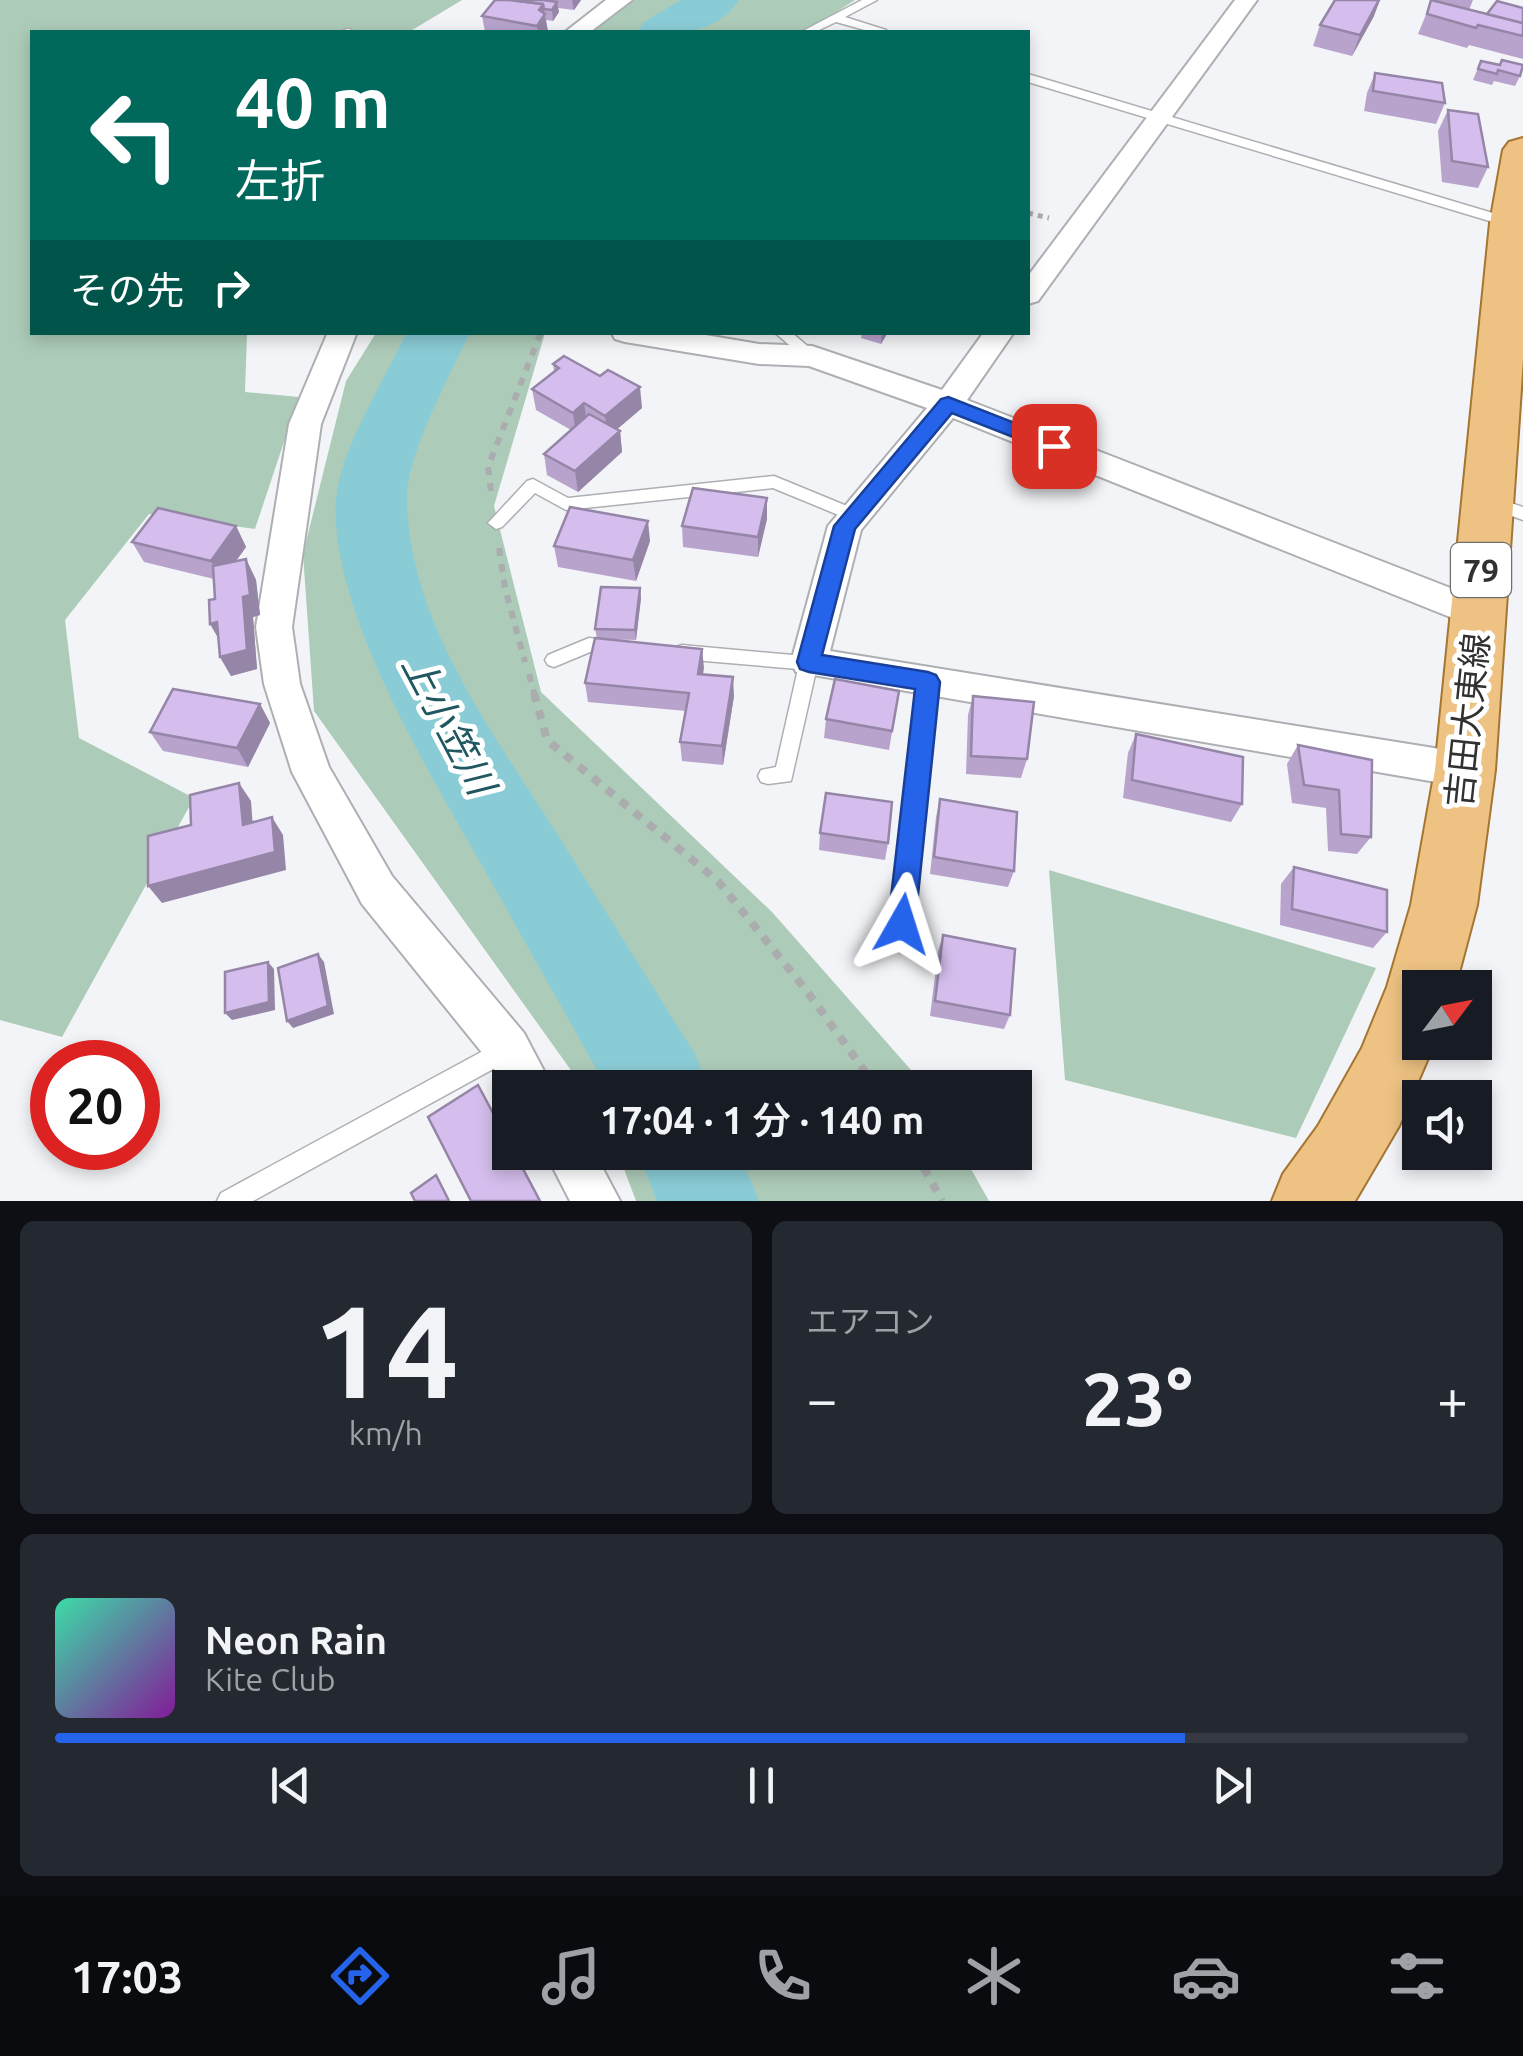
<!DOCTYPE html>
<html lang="ja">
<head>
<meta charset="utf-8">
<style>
	body { margin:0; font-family:Ubuntu,"Noto Sans JP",sans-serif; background:#242831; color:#f1f3f6; height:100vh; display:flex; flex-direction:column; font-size:38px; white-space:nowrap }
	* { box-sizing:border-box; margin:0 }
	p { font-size:32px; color:#9ea1a6 }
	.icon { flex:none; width:55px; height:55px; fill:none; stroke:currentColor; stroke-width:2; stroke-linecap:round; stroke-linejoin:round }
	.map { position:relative; height:1201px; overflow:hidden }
	.panel { display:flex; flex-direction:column; gap:20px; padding:20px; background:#0d0f14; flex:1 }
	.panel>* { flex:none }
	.hud { position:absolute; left:30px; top:30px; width:1000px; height:305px; border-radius:0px; box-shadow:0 5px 15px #0003; background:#00695c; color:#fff; overflow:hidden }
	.needle { width:65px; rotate:58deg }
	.controls { position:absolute; left:1402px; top:970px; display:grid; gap:20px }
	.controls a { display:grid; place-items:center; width:90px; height:90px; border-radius:0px; background:#171b24; box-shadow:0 5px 15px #0003; font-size:50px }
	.speed { position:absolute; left:30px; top:1040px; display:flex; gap:20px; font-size:50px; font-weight:700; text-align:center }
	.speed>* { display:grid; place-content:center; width:130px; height:130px; border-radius:50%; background:#171b24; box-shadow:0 5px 15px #0003; line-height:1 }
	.speed .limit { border:15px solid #d22; background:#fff; color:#111 }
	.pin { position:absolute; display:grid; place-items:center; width:85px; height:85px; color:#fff; margin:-42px; border-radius:20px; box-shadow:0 5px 15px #0006 }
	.me { position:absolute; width:110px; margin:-55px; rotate:6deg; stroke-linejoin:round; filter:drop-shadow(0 0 8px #0008) }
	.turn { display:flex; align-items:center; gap:35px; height:210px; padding:0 40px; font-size:45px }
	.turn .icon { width:130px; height:130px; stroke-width:2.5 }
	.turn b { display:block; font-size:70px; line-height:85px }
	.then { display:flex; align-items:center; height:95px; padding:0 40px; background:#0003; gap:20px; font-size:38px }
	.big { font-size:75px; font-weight:600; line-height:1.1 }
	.panel .tile { flex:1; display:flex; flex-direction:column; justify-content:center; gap:15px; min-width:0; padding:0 35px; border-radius:15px; background:#242831 }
	.panel .dial { align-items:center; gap:0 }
	.dial b { font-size:130px; line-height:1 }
	.song { display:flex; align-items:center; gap:30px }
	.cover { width:120px; height:120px; border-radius:15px; background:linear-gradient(135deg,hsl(160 70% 55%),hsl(290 70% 35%)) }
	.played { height:10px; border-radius:5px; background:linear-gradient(90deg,#2563eb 80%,#363941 80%) }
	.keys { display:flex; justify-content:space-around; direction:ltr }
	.heat { display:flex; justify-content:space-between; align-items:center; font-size:55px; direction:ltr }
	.panel .tiles { flex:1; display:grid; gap:20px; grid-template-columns:1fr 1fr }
	.tile:last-child { grid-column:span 2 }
	.trip { position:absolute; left:492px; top:1070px; width:540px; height:100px; border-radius:0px; background:#171b24; box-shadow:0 5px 15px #0003; font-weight:600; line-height:100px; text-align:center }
	.tabs { display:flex; height:160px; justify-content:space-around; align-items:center; background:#090b0e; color:#9ea1a6 }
	.tabs .icon { width:70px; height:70px }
	.tabs .current { color:#2563eb }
	.tabs b { font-size:45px; color:#f1f3f6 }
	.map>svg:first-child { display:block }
	.green { fill:#adcbb9 }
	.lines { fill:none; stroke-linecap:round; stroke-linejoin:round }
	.river { fill:#8accd6; fill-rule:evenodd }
	.lane-casing { stroke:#aeafb3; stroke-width:3 }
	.street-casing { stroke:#aeafb3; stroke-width:4 }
	.primary-casing { stroke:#a57532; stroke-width:4 }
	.path-far2 { stroke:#abacae; stroke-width:5; stroke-dasharray:5 5; stroke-linecap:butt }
	.path-far1 { stroke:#abacae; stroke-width:6; stroke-dasharray:8 8; stroke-linecap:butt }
	.path { stroke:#abacae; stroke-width:8; stroke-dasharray:9 9; stroke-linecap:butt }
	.lane { fill:#fff; fill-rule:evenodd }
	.street { fill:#fff; fill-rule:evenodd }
	.primary { fill:#eec283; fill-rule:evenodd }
	.wall { fill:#b7a3cc }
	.shaded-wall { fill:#9585a6 }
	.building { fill:#d5beed; stroke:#9585a6; stroke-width:2.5 }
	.route { fill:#2563eb; stroke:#184099; stroke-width:2.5 }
	.labels { text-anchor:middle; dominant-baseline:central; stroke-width:10; stroke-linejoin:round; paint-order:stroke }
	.shield { fill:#fff; stroke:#6f6f70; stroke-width:2.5 }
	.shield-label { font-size:32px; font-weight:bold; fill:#313133 }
	.street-label { font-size:35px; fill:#313133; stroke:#fff }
	.water-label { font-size:38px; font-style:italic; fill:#205760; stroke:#fff }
</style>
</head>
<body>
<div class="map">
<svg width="1523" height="1201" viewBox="0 0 1523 1201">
	<rect width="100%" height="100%" fill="#f3f4f7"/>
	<g class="green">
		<polygon points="0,0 462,0 409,32 32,32 32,332 247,333 245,392 299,397 255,529 149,514 65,620 79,738 194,798 62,1037 0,1020"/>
		<polygon points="631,0 855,0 805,32 576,32"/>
		<polygon points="376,333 545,333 494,506 541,692 772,912 926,1087 583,1087 314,711 303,554 346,381"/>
		<polygon points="1049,870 1376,968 1296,1138 1065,1080"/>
		<polygon points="618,1153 962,1153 989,1201 636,1201"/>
	</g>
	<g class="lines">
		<g class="river">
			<path d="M681 0H739C714 37 676 32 637 32L644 22Z"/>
			<path d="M407 332H470C450 376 405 456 407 502 410 623 492 731 554 829 601 904 648 979 695 1054L709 1088H607C566 1015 525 942 484 869 431 775 328 608 336 499 340 450 385 378 407 332Z"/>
			<polygon points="638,1152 739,1152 759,1201 657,1201"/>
		</g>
		<g class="lane-casing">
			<g id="lane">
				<polygon points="862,0 877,0 845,17 886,30 887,32 872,32 836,22 815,32 801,32"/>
				<polygon points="349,29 355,32 342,32 344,30"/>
				<polygon points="1028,74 1516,220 1518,223 1511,227 1506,226 1028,82"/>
				<polygon points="774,332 791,332 819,356 812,361 807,360"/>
				<polygon points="774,476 859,511 861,515 853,521 773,488 566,510 535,493 502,527 496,529 488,523 527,481 533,479 568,498"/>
				<polygon points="1493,497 1523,507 1523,520 1487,507 1485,503"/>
				<polygon points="589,638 622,642 625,647 622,652 590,652 554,667 548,665 545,660 548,655"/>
				<polygon points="682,645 815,657 818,662 791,781 768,784 761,782 758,776 761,770 776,767 798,669 682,659 676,657 673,652 676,647"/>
				<polygon points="928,674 934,677 937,682 912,924 909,931 902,934 895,931 892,924 919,682 922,677"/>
				<polygon points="507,1038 515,1041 518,1049 515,1057 253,1201 217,1201 221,1193"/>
			</g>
		</g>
		<g class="street-casing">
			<g id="street">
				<polygon points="606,0 632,0 590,32 565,32"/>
				<polygon points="1235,0 1257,0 1038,301 1028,304 1028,276"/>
				<polygon points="328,332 357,332 321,424 292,627 300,684 329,767 392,876 524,1033 553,1088 510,1088 510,1097 492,1065 362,904 292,772 264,684 256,627 289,424"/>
				<polygon points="611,332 688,332 759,344 812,346 942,390 984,332 1014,332 967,400 1489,603 1495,613 1489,623 1477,627 1465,623 953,418 861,530 830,651 1465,753 1479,758 1484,770 1479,782 1465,787 796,672 791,662 828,526 927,408 809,366 759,364 625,342 615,339"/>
				<polygon points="545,1152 594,1152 620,1201 570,1201"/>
			</g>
		</g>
		<g class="primary-casing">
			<polygon id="primary" points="1523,138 1523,359 1495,770 1477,905 1455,988 1420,988 1420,1042 1435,1042 1399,1126 1355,1201 1272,1201 1283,1174 1318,1126 1362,1048 1387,987 1411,905 1435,770 1490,223 1503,150 1509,142"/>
		</g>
		<polyline class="path-far2" points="1028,213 1049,218"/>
		<g class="path-far1">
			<polyline points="491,491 488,467 541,332"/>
			<polyline points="499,548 505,588 525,662"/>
			<polyline points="529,674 535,696"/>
		</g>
		<g class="path">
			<polyline points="534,693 547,740 718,881 806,990 877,1088"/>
			<polyline points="915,1152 942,1201"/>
		</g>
		<use href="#lane" class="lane"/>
		<use href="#street" class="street"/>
		<use href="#primary" class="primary"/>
	</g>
	<g class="wall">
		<polygon points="518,0 581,0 574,10 558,8 559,12 553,21 546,20 548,32 485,32 482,16"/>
		<polygon points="1432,0 1473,0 1469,10 1487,14 1523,8 1523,59 1469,45 1467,48 1418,34"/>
		<polygon points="1374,16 1352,56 1313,46 1320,25"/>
		<polygon points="1481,61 1520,76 1515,86 1494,81 1492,85 1473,80"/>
		<polygon points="1375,73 1445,103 1436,124 1364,111 1367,93"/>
		<polygon points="1448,110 1488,167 1478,188 1442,182 1438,131"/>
		<polygon points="862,332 888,332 881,344 861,338"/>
		<polygon points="553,364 642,408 616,430 620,431 622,452 578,492 547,475 544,454 571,430 536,410 532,389 554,372"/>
		<polygon points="767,519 758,557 683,547 682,526"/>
		<polygon points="236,526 246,547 235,562 246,559 256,580 260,615 253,617 257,669 231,676 220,657 214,579 144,562 132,542"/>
		<polygon points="650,541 636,581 558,567 554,546"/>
		<polygon points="641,598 636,640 600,639 702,649 703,674 734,696 723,765 682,761 680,742 686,711 588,702 585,683 597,638 595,629"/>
		<polygon points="899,691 889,750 824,738 826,719"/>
		<polygon points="973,696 1027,759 1021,778 966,774 968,715"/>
		<polygon points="260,704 270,723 248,767 163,751 150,732"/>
		<polygon points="1136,734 1242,804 1231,822 1123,798 1128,753"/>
		<polygon points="1298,745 1372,760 1371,837 1357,854 1328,851 1326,808 1292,803 1287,764"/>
		<polygon points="940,799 1014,871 1008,887 930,874 936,817"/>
		<polygon points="820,833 888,843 885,860 819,850"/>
		<polygon points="1294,867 1387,932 1373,948 1280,925 1281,884"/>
		<polygon points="943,935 1010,1015 1004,1029 930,1016 938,951"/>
	</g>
	<g class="shaded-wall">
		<polygon points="572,0 581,0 574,10"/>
		<polygon points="1380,0 1374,16 1352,56 1360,35"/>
		<polygon points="557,2 559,12 553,21 552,10"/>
		<polygon points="543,4 548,32 538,32 537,26 539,10"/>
		<polygon points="882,332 888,332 881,344"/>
		<polygon points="640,387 642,408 608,437 605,416"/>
		<polygon points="584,403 587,424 576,434 573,413"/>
		<polygon points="620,431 622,452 578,492 575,471"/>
		<polygon points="767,498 767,519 758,557 758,537"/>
		<polygon points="648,521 650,541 636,581 633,560"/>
		<polygon points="236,526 246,547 222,581 211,561"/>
		<polygon points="246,559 256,580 260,615 253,617 257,669 231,676 220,657 243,597"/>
		<polygon points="640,588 641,598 636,640 635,630"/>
		<polygon points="217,622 221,643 210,624"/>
		<polygon points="702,649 704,668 700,693 698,674"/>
		<polygon points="733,677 734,696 723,765 722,746"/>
		<polygon points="260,704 270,723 248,767 237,748"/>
		<polygon points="239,783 251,801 254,842 243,825"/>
		<polygon points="272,817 283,835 286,870 162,903 148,886"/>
		<polygon points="318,954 324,962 334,1014 293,1028 287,1021"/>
		<polygon points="268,962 274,969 275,1010 232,1020 225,1013"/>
	</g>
	<g class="building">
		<polygon points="495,0 509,0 543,4 539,10 545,14 537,26 482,16"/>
		<polygon points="519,0 543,0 557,2 552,10 544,9 543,4 518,1"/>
		<polygon points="1335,0 1379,0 1360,35 1320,25"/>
		<polygon points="1431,0 1523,23 1523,36 1478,25 1476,28 1427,14"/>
		<polygon points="1497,1 1523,8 1523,23 1487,14"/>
		<polygon points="1502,60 1523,65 1520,76 1498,70 1497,74 1478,69 1481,61 1500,65"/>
		<polygon points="1375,73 1442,83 1445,103 1373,91"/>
		<polygon points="1448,110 1478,114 1488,167 1452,161"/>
		<polygon points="564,356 600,376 608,370 640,387 605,416 584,403 573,413 532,389 559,368 553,364"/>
		<polygon points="589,414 620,431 575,471 544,454"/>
		<polygon points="693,488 767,498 758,537 682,526"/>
		<polygon points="570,507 648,521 633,560 554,546"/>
		<polygon points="158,508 236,526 211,561 132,542"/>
		<polygon points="246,559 250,595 243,597 247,650 220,657 217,622 210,624 209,600 215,599 213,566"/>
		<polygon points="601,587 640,588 635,630 595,629"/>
		<polygon points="595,638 702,649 698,674 733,677 722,746 680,742 689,693 585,683"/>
		<polygon points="835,679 899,691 892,731 826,719"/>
		<polygon points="173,689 260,704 237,748 150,732"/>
		<polygon points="973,696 1034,702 1027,759 971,756"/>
		<polygon points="1136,734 1243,757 1242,804 1132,780"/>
		<polygon points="1298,745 1372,760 1371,837 1341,834 1339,790 1304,785"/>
		<polygon points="239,783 243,825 272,817 275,852 148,886 148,836 191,825 190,795"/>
		<polygon points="826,793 892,802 888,843 820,833"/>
		<polygon points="940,799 1017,812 1014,871 934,857"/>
		<polygon points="1294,867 1387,890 1387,932 1292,909"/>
		<polygon points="943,935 1015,949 1010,1015 935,1001"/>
		<polygon points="318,954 328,1006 287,1021 278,968"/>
		<polygon points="268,962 269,1002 225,1013 225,972"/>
		<polygon points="478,1085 510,1145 510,1152 514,1152 540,1201 471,1201 428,1117"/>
		<polygon points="436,1175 449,1201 415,1201 411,1193"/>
	</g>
	<polygon class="route" points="948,397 1061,441 1064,446 1054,453 952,413 855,529 822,655 928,672 936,675 940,682 915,924 911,933 902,937 892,933 888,924 915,689 809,672 800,669 797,662 834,526 941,399"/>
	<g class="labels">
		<rect class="shield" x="1451" y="543" width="60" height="54" rx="8"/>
		<g class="shield-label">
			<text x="1481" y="570">79</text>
		</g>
		<g class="street-label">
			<text transform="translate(1467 720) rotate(-84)">吉田大東線</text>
		</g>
		<g class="water-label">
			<text transform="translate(449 724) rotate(62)">上小笠川</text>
		</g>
	</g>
</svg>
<div class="controls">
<a><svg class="needle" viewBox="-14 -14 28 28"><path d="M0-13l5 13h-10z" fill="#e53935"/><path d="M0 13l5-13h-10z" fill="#9ea1a6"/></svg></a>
<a><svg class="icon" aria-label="sound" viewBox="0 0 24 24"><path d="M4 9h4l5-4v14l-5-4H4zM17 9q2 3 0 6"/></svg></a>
</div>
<div class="speed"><div class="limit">20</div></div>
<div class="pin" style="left:1054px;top:446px;background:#d93025"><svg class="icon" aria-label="arrive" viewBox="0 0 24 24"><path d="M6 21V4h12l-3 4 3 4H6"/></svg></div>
<svg class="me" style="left:902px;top:924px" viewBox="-20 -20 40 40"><path d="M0-17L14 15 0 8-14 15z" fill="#2563eb" stroke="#fff" stroke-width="4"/></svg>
<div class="trip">17:04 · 1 分 · 140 m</div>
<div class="hud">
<div class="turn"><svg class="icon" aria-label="left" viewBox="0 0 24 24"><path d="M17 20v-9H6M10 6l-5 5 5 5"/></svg><div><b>40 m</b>左折</div></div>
<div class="then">その先<svg class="icon" aria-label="right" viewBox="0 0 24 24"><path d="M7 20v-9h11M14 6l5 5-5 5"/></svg></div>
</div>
</div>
<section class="panel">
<div class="tiles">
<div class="tile dial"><b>14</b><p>km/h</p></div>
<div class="tile"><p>エアコン</p>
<div class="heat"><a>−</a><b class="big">23°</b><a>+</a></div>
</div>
<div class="tile">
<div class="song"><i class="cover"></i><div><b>Neon Rain</b><p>Kite Club</p></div></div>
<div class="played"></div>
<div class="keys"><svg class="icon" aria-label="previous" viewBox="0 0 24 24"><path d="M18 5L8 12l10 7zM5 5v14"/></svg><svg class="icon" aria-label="pause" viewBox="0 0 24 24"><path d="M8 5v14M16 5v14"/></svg><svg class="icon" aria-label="next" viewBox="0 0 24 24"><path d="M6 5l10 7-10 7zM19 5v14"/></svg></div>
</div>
</div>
</section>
<nav class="tabs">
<b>17:03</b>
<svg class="icon current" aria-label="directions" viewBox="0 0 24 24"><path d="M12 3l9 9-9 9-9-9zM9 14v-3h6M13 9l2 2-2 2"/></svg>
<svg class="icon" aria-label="music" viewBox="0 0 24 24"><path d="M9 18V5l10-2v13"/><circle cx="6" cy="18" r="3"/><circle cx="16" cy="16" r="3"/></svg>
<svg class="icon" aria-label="phone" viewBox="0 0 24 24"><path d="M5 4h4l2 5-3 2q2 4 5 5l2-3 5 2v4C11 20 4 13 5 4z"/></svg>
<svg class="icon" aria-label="climate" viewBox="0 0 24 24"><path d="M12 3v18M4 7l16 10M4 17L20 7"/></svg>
<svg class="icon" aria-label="car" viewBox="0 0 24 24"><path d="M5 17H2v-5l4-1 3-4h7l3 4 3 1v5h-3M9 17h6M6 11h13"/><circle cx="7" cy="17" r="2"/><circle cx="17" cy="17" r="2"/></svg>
<svg class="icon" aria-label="filters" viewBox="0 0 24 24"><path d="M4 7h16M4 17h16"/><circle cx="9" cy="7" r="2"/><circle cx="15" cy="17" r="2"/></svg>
</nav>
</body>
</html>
